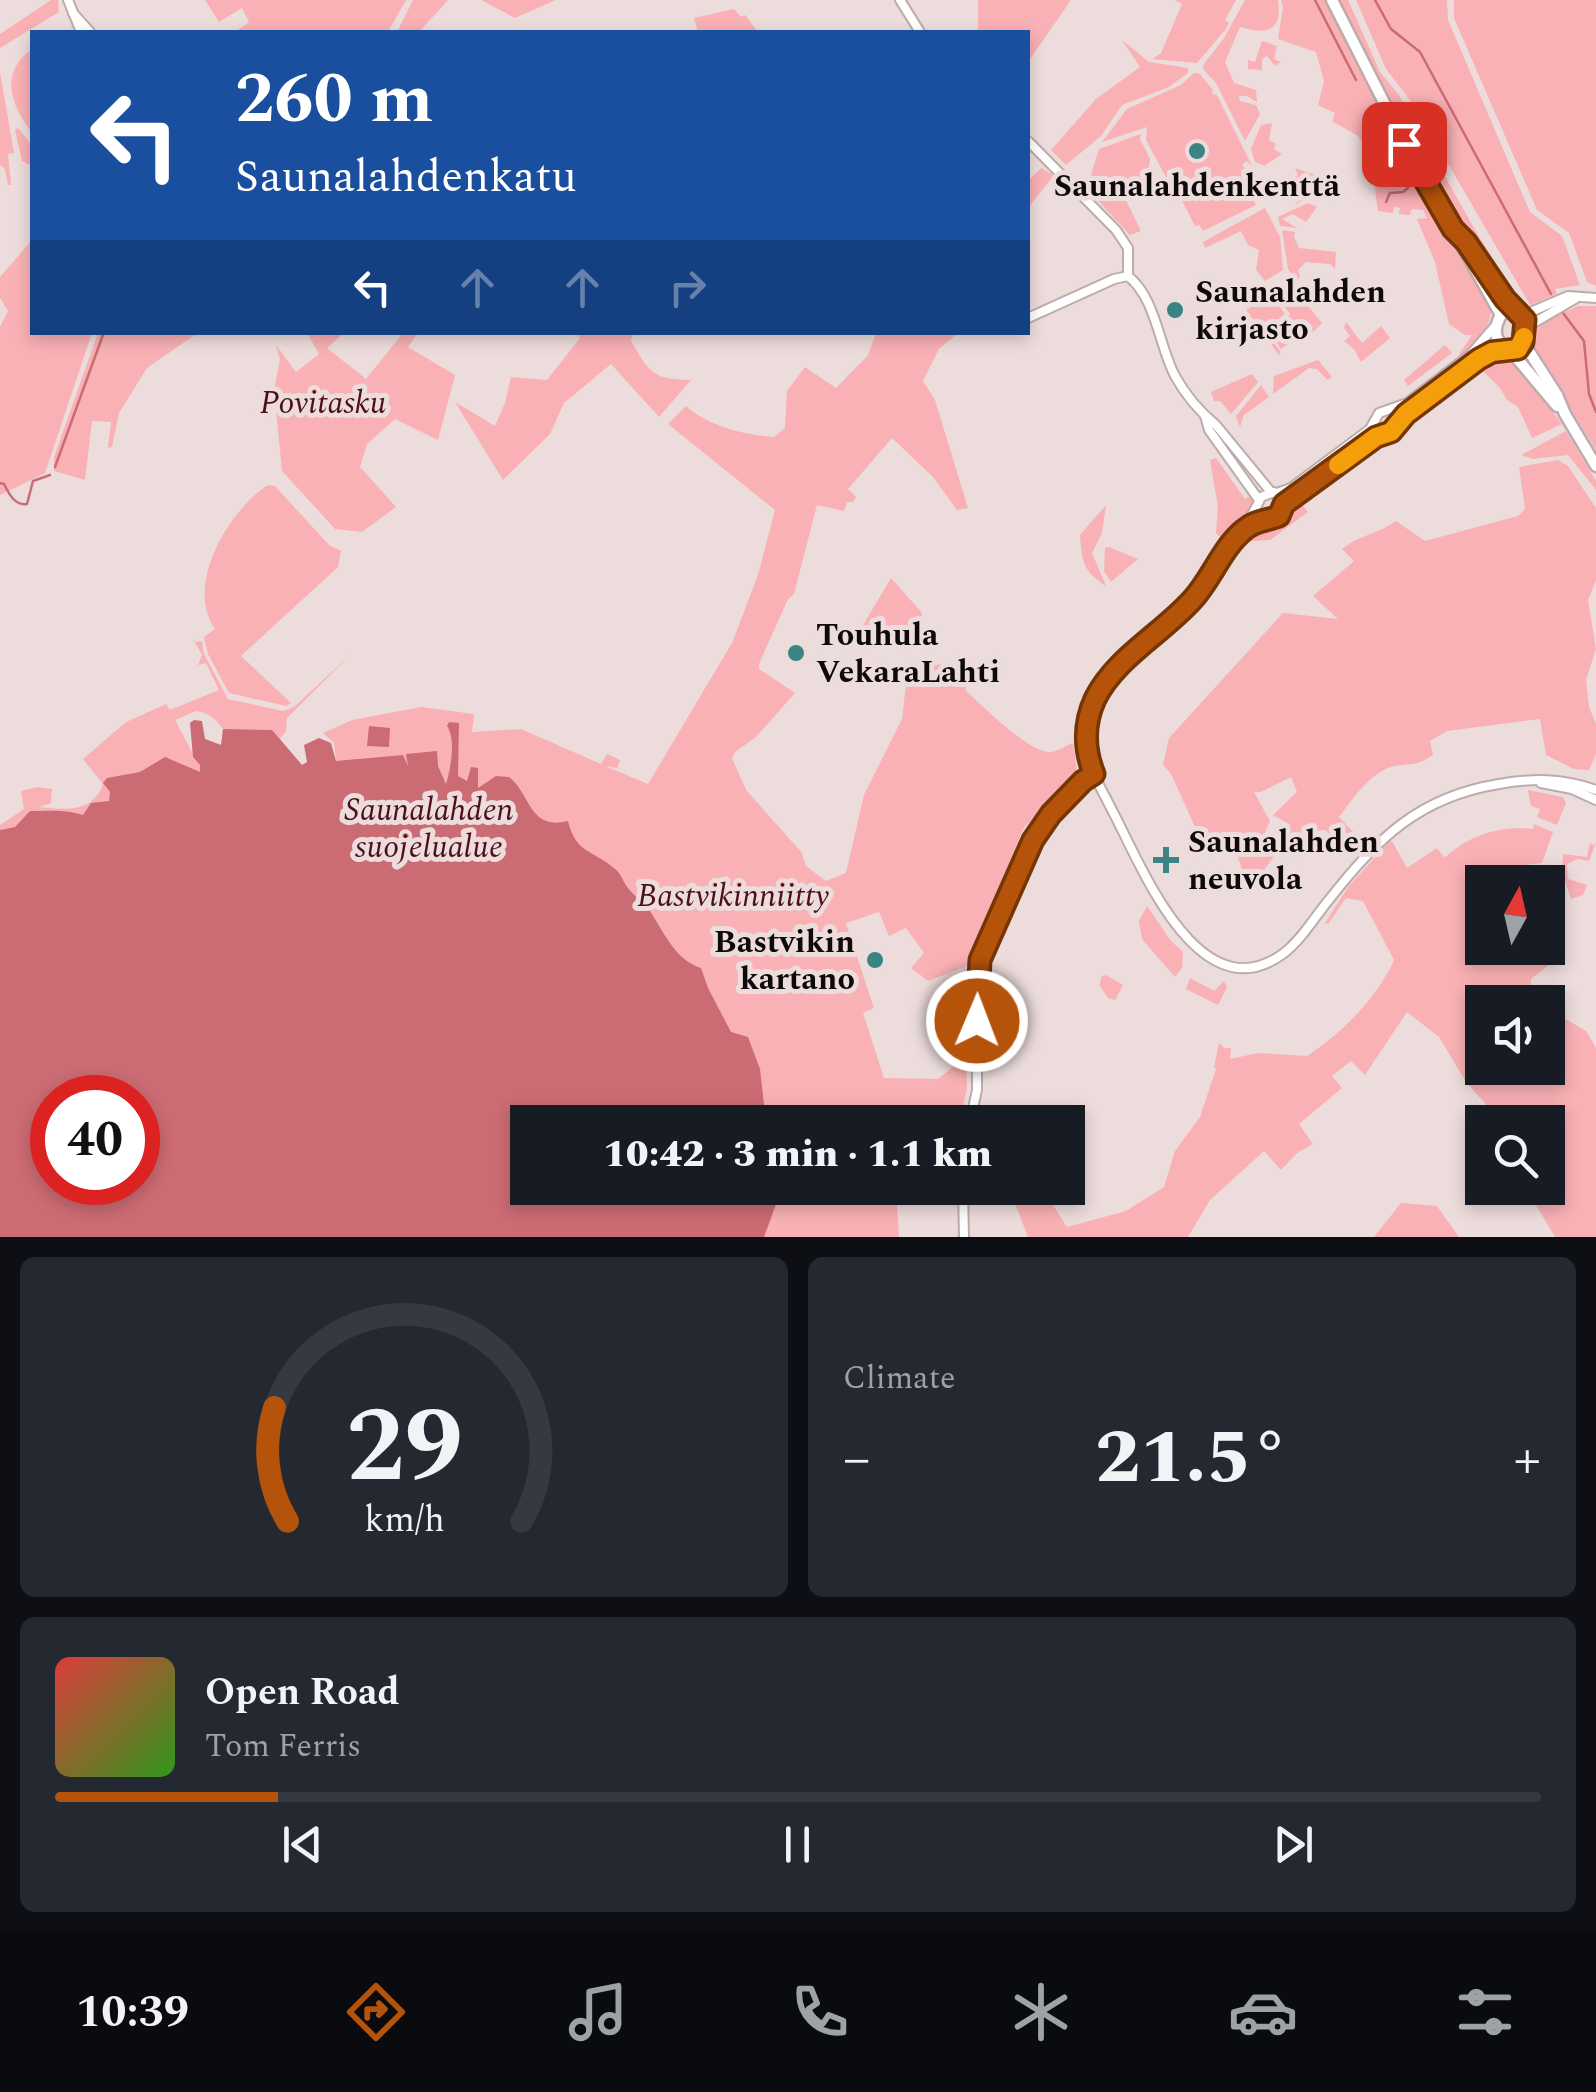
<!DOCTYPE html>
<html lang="en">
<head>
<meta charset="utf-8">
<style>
	body { margin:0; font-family:Spectral,serif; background:#242831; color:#f1f3f6; height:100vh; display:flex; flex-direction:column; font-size:38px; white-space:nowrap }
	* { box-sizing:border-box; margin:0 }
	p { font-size:32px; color:#9ea1a6 }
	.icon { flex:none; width:55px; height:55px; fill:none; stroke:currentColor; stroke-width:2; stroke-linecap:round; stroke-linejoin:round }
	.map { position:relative; height:1237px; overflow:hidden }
	.side { display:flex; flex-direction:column; gap:20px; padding:20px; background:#0d0f14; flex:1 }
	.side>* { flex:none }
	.banner { position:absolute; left:30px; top:30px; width:1000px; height:305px; border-radius:0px; box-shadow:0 5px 15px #0003; background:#1a4fa0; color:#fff; overflow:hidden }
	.needle { width:65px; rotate:8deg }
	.controls { position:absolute; left:1465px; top:865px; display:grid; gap:20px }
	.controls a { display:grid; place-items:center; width:100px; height:100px; border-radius:0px; background:#171b24; box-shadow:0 5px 15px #0003; font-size:50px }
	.speed { position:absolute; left:30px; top:1075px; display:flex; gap:20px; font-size:50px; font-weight:700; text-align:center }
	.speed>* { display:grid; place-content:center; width:130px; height:130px; border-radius:50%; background:#171b24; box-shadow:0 5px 15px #0003; line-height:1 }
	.speed .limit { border:15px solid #d22; background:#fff; color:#111 }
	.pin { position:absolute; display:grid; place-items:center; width:85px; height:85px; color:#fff; margin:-42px; border-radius:20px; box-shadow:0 5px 15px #0006 }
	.me { position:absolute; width:110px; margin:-55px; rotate:1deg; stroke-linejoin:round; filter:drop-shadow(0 0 8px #0008) }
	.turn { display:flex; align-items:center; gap:35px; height:210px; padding:0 40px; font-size:45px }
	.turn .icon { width:130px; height:130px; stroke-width:2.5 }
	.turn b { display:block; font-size:70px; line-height:85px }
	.lanes { display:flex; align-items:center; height:95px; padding:0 40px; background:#0003; justify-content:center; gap:50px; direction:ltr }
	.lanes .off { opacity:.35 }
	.big { font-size:75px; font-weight:800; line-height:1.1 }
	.side .tile { flex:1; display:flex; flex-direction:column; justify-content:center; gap:15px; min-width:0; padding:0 35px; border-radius:15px; background:#242831 }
	.side .dial { align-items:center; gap:0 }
	.dial svg { height:260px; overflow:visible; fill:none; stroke:#363941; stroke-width:7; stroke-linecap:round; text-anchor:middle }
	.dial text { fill:#f1f3f6; stroke:none }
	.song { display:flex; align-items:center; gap:30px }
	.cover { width:120px; height:120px; border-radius:15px; background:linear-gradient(135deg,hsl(0 70% 55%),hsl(110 70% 35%)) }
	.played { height:10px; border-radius:5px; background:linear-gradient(90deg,#b45309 15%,#363941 15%) }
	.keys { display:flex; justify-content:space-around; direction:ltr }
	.heat { display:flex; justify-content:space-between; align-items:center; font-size:55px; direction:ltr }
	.side .tiles { flex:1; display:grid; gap:20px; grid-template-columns:1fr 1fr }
	.tile:last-child { grid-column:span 2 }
	.trip { position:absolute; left:510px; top:1105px; width:575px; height:100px; border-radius:0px; background:#171b24; box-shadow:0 5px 15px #0003; font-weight:800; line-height:100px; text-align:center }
	.tab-bar { display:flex; height:160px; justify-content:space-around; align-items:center; background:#090b0e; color:#9ea1a6 }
	.tab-bar .icon { width:70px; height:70px }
	.tab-bar .current { color:#b45309 }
	.tab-bar b { font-size:45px; color:#f1f3f6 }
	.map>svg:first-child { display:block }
	.green { fill:#f9b1b5; fill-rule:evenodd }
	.water { fill:#cb6b73; fill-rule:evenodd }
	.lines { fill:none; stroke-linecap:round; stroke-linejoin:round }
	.stream { stroke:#cb6b73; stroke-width:2.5 }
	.tertiary-casing { stroke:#bcacac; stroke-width:12 }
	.primary-casing { stroke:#bcacac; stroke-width:15 }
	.tertiary { stroke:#fff; stroke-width:8 }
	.primary { stroke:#fff; stroke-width:10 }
	.route-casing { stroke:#753606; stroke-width:25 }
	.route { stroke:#b45309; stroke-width:18 }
	.slow { stroke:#f59e0b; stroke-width:18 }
	.poi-dot { fill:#3b8484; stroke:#eddcdc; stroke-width:4 }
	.labels { text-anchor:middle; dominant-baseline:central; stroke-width:10; stroke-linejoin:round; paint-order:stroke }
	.poi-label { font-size:32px; font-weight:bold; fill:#0f0a0a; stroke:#eddcdc; text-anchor:start }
	.park-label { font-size:32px; font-style:italic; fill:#4d0f1a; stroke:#eddcdc }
</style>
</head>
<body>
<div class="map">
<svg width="1596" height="1237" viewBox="0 0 1596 1237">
	<rect width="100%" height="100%" fill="#eddcdc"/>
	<g class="green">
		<polygon points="51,0 58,0 59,12 0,48 0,34"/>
		<polygon points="205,0 406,0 388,32 235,32 249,22 242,8 219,22"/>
		<polygon points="413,0 448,0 419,32 397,32"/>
		<polygon points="481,0 556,0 515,18"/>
		<polygon points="978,0 1071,0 1028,62 1028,32 978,32"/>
		<polygon points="1175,0 1236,0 1225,20 1229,23 1226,29 1197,63 1152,59 1161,53 1182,4"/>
		<path d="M1245 0H1278C1283 32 1266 35 1240 27L1225 62 1234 83 1256 90 1257 102 1247 96H1239L1240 101 1256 105 1260 114 1245 141 1216 83 1203 69 1204 64 1224 38Z"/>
		<path d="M1281 0H1326L1384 119 1491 304C1493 325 1478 343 1464 356L1459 354 1472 335H1465L1449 324 1435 262 1417 219 1427 218 1423 210 1412 209 1410 215 1399 214 1400 208 1394 207 1393 213 1378 211 1370 154 1358 136 1332 121 1335 113 1318 105 1324 81 1316 52 1278 39 1283 8Z"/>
		<path d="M1339 0H1348L1380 72 1399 95 1478 235 1525 309C1473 277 1365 63 1339 0Z"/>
		<polygon points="1356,0 1447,0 1448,20 1530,212 1562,236 1580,285 1555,289 1557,294 1530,305 1416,108 1386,69"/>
		<polygon points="1454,0 1596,0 1596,286 1587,282 1569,233 1537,210 1454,18"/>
		<polygon points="734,9 741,17 745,15 758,32 698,32 694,18"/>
		<polygon points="1122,40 1149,62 1188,68 1188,73 1169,87 1122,105 1101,136 1066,165 1051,150 1096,99 1140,67"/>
		<polygon points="1262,41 1277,46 1274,59 1281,62 1275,66 1267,56 1262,59 1262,70 1248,69 1248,60 1255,62"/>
		<path d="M32 49V133C9 103 0 72 32 49Z"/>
		<polygon points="0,72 14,153 8,154 11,185 8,185 5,169 0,165"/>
		<polygon points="1194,73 1199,73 1213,90 1212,94 1217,95 1252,166 1247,161 1242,164 1258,192 1253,198 1256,205 1203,231 1199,225 1195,226 1171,179 1167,179 1146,140 1147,127 1102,142 1127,109 1181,85"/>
		<polygon points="1272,123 1269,140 1276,144 1274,149 1282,154 1264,166 1255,162 1251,149 1261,125"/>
		<polygon points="18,128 32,145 32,166 22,161 15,130"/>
		<polygon points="1141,134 1140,139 1150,159 1148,176 1121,190 1091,175 1099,149"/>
		<polygon points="1041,168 1054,175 1028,208 1028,181"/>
		<path d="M1295 168 1315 175C1313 191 1308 198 1294 205L1302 197 1298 195 1299 184 1296 185 1293 178 1298 175Z"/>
		<polygon points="1088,177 1122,192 1141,231 1130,235 1087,189 1085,182"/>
		<polygon points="1308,203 1317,207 1306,222 1293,214 1282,219 1297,228 1280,226 1278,217"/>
		<polygon points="1265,208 1280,237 1283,270 1265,281 1256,270 1259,250 1248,245 1241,231 1205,248 1203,242"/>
		<polygon points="1282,230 1295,232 1294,237 1299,248 1336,252 1335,269 1330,264 1306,262 1298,270 1300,278 1296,280 1288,269"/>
		<polygon points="32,240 32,332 92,333 45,473 0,495 0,327 8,311 0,298 0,277"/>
		<polygon points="1287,280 1322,323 1309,336 1306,333 1318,323 1281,349 1268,331 1290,314 1275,293 1287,284"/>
		<polygon points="1271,295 1285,314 1263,330 1281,352 1279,355 1246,310"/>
		<polygon points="1578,306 1596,306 1596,450 1531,345 1536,325 1539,328 1545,321"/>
		<polygon points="1346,322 1362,343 1381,326 1390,338 1361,362 1354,349 1344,341 1350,336 1344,328"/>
		<polygon points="193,332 196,334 147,368 119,413 112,447 108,448 111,422 92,421 85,480 54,471 54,457 98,333"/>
		<polygon points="307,333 344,333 327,348 366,379 403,333 418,333 408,347 455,375 438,440 395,419 367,444 360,467 396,507 362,532 335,529 282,471 274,390 280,360 276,345 296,372 319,354"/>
		<path d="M576 333H633L631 341C650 373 652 379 691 380L659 417 611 364 564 403 550 434 503 480 455 402 495 426 505 403 511 377 547 380 580 338Z"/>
		<path d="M876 333H958L939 349 923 381 935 400 968 508 957 510 933 477 892 438 848 489 856 497 853 502H847L844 511 817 505 794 594 788 599 759 664V669L795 693 756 737 735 752 732 758 746 790 802 853 806 866 826 881 846 873 864 795 902 719 908 667 974 662 965 674 966 691C983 706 1029 753 1051 752 1058 751 1067 745 1073 743L1077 770 1023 829 967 966 928 981 911 968 924 953 906 928 889 936 879 912 846 923 874 1008 863 1013 884 1078 938 1079 966 1056 967 1089 961 1115 892 1120 891 1122H664L0 876V825L24 809 21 791 38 787 52 789 51 803 39 807C65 810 93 813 103 784L83 759 126 722 166 704 170 710 219 690 206 663 198 665 202 655 193 639 196 642 202 641 204 654 228 699 283 711 294 707 350 655 287 718 286 731 280 739 302 765 336 760 334 743 323 733 352 720 421 707 474 714 472 732 521 729 601 764 607 754 620 760 617 768 605 766 648 784 732 643 758 575 775 510 668 424 686 406C710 427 742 434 774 437L785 428 787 391 805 367 836 388 868 355ZM196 711C208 712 216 719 223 729L222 745 204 739 192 741 193 754 175 720Z"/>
		<polygon points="1445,345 1452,353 1408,386 1404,380"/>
		<polygon points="1500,355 1519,367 1562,424 1532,438 1518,407 1507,400 1500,388 1483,371 1482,363"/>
		<polygon points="1318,360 1332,377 1327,380 1317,369 1309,368 1273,394 1274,376"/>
		<polygon points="1252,374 1258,382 1231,414 1220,401 1214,401 1211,392"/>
		<polygon points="1261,385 1269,397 1244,415 1240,427 1236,416"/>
		<polygon points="1566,431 1596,481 1596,490 1568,455 1533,459 1521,455"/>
		<path d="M1216 458 1245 499 1253 494C1257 513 1238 528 1227 543L1216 533 1218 507 1210 460Z"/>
		<path d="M1558 460 1568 466 1596 508V580L1588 600 1596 649 1586 680 1589 707 1596 724V754L1589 770 1574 769 1546 755 1540 719 1447 731 1430 741 1433 755C1413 768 1414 762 1394 766 1370 772 1353 799 1339 817L1363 842 1353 855 1325 830 1297 833 1290 839 1289 824 1273 815 1297 792 1291 777 1261 792H1254L1270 821 1261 842 1279 849 1249 892 1238 857 1202 842 1171 774 1163 765 1169 738 1283 613 1338 619 1313 596 1354 561 1342 549C1359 535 1378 534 1396 521L1425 541 1518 516 1525 509 1519 467Z"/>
		<path d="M268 485 275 486 329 545 341 551 338 567 241 656 291 703 286 706 229 693 208 654 204 637 215 629C184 585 229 510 268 485Z"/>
		<polygon points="1298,499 1308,512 1270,540 1238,542 1258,524 1281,519"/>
		<path d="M1106 505 1102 533 1092 553 1106 586C1083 571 1082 562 1080 535Z"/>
		<polygon points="1109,547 1138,559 1111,582 1104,571 1105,548"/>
		<polygon points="891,578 922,613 916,644 886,640 862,627"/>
		<polygon points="1528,790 1563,797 1566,803 1557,825 1537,817 1540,809 1531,806"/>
		<path d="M1534 824 1553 832 1542 863 1496 868 1476 878 1482 888V948H1541V958L1554 961 1531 979V988L1548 993 1556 1005 1554 1012 1586 1031 1596 1048V1237H1555L1526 1188H1548V1122H1486L1491 1110 1466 1082 1439 1037 1407 1012 1365 1075 1351 1061 1332 1076 1342 1088 1299 1124 1313 1144 1297 1153 1281 1170 1264 1151 1210 1200 1188 1237H1028L1009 1188H1042L1067 1227 1126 1211 1164 1187 1175 1151 1200 1117 1216 1069 1214 1067 1219 1043 1224 1048H1231L1230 1059 1258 1053 1307 1056C1342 1033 1377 998 1394 960L1363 901 1346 898 1328 924 1325 923 1349 886 1388 843 1392 841 1407 868 1437 848 1444 857 1447 856C1468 835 1503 825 1533 829ZM1482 1002H1548V1068H1482Z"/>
		<polygon points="1596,842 1589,861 1578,859 1567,864 1568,879 1587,885 1583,895 1571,899 1562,871 1563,854 1587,857 1590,843 1593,845"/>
		<polygon points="1147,906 1171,941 1183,952 1182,968 1175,977 1142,939 1139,921"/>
		<polygon points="1106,975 1123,985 1115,1000 1108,998 1100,986 1101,977"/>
		<polygon points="1190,978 1214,991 1224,981 1227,987 1218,1005 1186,989"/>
		<polygon points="675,1188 896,1188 899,1237 670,1237"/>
		<polygon points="1401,1203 1437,1206 1459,1237 1374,1237"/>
	</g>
	<g class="water">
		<path d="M194 720 202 721 205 739 221 745 223 729 272 730 302 765 307 762 304 745 319 738 331 743 336 761 403 755 408 766 406 754 437 751 438 766 446 784C451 768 456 739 447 726L449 722 459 723 458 776 467 781 471 767 478 768V788L496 776 509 777C531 794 529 831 568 821 576 854 592 849 615 869 621 873 623 882 628 888 634 896 644 902 650 911 663 931 676 961 701 968L708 988 731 1032 748 1037 760 1069 766 1122H528V1188H782L764 1237H0V830L15 827 30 811C51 811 64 809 83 815L91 803 109 801 110 792 103 783 107 778 140 772 165 757 200 772V765L193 757 190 723ZM52 1098H138V1182H52Z"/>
		<polygon points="369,726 390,728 389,747 367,746"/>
	</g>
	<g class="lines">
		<g class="stream">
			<polyline points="1315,0 1356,80"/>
			<polyline points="1375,0 1391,29 1420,52 1551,294"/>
			<polyline points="1386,202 1390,193 1403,192 1408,188"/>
			<polyline points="1563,313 1584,341 1589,394 1596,412"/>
			<polyline points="55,467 104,332"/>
			<path d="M0 483 4 484C9 494 15 506 27 504L33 481 50 475"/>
		</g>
		<g class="tertiary-casing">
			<g id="tertiary">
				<polyline points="68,0 81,32"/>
				<polyline points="900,0 920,32"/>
				<polyline points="73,13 90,32"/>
				<polyline points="1028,141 1116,230 1128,248 1128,276"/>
				<path d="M1128 276C1156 298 1159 346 1175 376 1185 394 1200 412 1216 425L1271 492"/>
				<polyline points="1521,316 1568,296 1596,298"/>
				<polyline points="1028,318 1114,279 1128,276"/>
				<polyline points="1525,328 1578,297"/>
				<polyline points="1205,416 1209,430 1259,500"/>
				<polyline points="1277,493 1291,488 1370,429 1379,413 1407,403 1470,355 1495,326"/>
				<path d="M1285 505 1281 497 1274 492 1261 497C1253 517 1240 531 1228 549 1216 566 1206 585 1192 600 1143 654 1062 688 1094 775 1104 795 1115 815 1125 836 1151 888 1207 1011 1284 953 1302 939 1314 918 1328 901 1377 839 1418 797 1499 784 1533 778 1563 778 1596 790"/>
				<path d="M1250 526 1279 516 1285 505 1376 437C1398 428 1390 427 1406 414 1433 391 1469 357 1505 349"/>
				<polyline points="1541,783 1572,789 1596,800"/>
				<polyline points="970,1122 977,1090 977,989 981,960 1033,839 1083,781 1094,775"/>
				<polyline points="963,1188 964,1237"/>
			</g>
		</g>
		<g class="primary-casing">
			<g id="primary">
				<polyline points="1332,0 1405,144 1501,315"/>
				<path d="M1457 233 1505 299 1525 321 1523 342 1518 349H1505C1494 338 1493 329 1501 315"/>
				<polyline points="1523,342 1557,395 1565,414 1596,466"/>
				<polyline points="1510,350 1557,406"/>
			</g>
		</g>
		<use href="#tertiary" class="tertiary"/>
		<use href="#primary" class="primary"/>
	</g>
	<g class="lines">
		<g class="route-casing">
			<path id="route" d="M977 1021 980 960 1033 840 1051 814 1083 781 1094 774C1084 749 1083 725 1095 699 1115 658 1163 633 1193 599 1212 578 1222 548 1244 530 1255 520 1267 521 1279 516L1284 504 1376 437 1391 432 1406 414 1479 359 1492 352 1518 349 1523 342 1525 320 1505 299 1466 242 1453 229 1404 144"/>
		</g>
		<use href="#route" class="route"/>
		<polyline class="slow" points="1338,465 1376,437 1391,432 1406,414 1479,359 1492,352 1518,349 1524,337"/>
	</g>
	<g class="poi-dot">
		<circle cx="1197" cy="151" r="10"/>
		<circle cx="1175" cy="310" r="10"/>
		<circle cx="796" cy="653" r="10"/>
		<path d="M1161 845h10v10h10v10h-10v10h-10v-10h-10v-10h10z"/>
		<circle cx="875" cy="960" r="10"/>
	</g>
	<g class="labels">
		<g class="poi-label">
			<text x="1197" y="186" text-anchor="middle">Saunalahdenkenttä</text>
			<text x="1195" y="292">Saunalahden<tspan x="1195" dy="37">kirjasto</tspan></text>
			<text x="816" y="635">Touhula<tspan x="816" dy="37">VekaraLahti</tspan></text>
			<text x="1188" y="842">Saunalahden<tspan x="1188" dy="37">neuvola</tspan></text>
			<text x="855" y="942" text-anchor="end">Bastvikin<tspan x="855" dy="37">kartano</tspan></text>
		</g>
		<g class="park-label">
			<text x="323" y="403">Povitasku</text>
			<text x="429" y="810">Saunalahden<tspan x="429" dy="37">suojelualue</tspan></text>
			<text x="733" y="896">Bastvikinniitty</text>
		</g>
	</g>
</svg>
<div class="controls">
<a><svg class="needle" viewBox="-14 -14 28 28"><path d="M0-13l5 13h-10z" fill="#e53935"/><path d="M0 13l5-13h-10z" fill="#9ea1a6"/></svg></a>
<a><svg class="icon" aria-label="sound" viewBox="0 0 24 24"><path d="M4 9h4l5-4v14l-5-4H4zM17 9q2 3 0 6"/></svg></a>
<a><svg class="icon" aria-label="search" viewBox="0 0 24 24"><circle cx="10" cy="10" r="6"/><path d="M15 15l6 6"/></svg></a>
</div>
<div class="speed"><div class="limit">40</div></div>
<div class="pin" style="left:1404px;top:144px;background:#d93025"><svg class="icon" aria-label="arrive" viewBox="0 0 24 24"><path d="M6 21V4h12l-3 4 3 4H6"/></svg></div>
<svg class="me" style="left:977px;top:1021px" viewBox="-20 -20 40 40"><circle r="17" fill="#b45309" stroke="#fff" stroke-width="3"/><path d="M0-11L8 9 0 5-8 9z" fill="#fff"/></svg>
<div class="trip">10:42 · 3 min · 1.1 km</div>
<div class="banner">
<div class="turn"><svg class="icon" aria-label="left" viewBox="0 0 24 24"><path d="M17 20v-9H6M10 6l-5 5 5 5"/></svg><div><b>260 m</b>Saunalahdenkatu</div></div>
<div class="lanes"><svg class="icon" aria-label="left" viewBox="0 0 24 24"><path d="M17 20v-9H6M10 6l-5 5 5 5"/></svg><svg class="icon off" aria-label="ahead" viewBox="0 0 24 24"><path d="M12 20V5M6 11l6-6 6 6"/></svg><svg class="icon off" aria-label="ahead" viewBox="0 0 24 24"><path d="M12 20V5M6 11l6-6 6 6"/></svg><svg class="icon off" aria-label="right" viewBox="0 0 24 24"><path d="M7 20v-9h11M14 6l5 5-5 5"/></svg></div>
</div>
</div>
<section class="side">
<div class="tiles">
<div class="tile dial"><svg viewBox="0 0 100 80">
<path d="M14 69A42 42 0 1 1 86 69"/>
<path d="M14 69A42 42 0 0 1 10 34" stroke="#b45309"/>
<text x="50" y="56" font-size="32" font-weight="700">29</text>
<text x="50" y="72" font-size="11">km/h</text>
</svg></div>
<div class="tile"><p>Climate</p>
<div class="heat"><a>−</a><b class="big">21.5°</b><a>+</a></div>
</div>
<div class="tile">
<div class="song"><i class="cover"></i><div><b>Open Road</b><p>Tom Ferris</p></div></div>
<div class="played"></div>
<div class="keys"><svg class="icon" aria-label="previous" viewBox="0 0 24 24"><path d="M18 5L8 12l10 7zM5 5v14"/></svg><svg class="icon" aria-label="pause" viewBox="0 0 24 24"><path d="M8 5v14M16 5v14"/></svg><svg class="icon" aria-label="next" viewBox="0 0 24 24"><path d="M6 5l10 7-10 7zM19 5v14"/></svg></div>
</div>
</div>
</section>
<nav class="tab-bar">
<b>10:39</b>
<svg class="icon current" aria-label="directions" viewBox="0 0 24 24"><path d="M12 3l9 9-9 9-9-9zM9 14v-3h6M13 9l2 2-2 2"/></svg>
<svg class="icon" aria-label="music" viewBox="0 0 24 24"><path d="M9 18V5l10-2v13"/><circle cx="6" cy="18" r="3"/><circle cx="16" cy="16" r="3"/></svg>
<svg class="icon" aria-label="phone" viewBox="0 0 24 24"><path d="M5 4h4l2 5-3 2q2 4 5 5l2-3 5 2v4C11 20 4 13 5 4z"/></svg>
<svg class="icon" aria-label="climate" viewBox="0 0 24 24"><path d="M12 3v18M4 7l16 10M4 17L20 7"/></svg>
<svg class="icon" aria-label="car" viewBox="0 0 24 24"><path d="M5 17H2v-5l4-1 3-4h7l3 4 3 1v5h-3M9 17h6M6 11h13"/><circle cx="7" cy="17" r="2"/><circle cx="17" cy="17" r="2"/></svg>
<svg class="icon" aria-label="filters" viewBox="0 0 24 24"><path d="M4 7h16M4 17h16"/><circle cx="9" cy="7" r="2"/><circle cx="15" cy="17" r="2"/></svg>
</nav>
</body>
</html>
